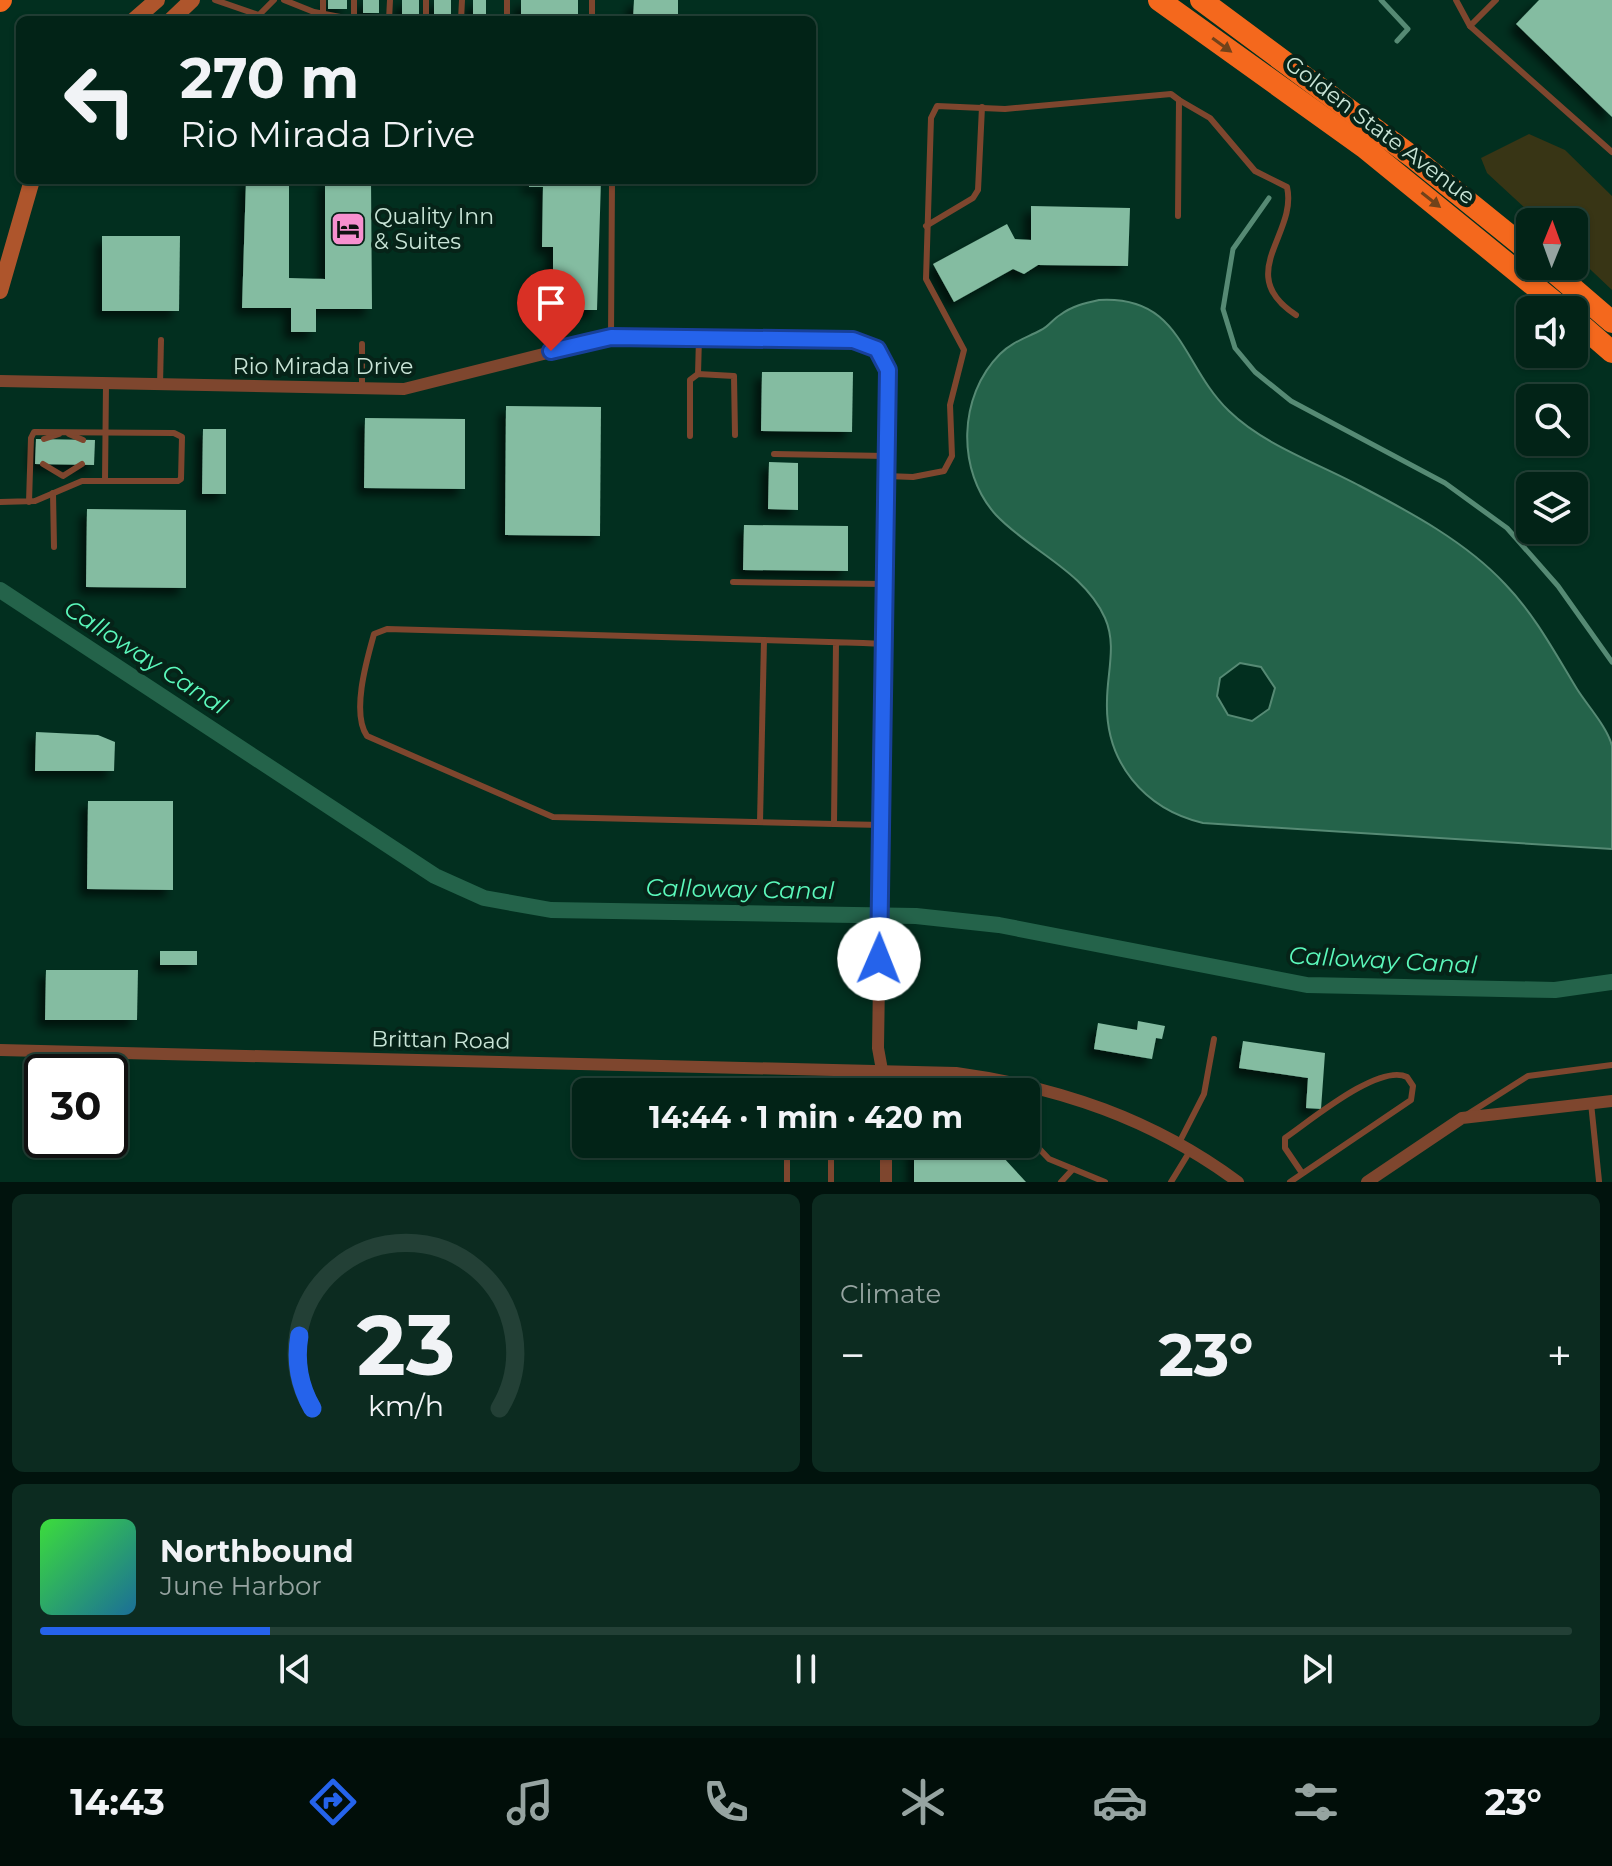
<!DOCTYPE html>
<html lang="en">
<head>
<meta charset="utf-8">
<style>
	body { margin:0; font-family:Montserrat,sans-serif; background:#0c2b20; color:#f1f3f6; height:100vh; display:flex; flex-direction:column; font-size:30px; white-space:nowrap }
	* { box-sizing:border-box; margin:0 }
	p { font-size:26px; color:#96a4a1 }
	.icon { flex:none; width:44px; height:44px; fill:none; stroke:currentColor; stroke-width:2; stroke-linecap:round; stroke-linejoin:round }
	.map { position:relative; height:1182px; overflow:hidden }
	.drawer { display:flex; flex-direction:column; gap:12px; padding:12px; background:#01130d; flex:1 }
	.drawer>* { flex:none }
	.banner { position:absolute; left:16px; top:16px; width:800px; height:168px; border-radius:12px; box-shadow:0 2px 6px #0004,0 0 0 2px #234036; background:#022317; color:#f1f3f6; overflow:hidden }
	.needle { width:52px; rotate:1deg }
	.buttons { position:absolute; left:1516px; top:208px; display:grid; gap:16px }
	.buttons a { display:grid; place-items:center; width:72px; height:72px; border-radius:12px; background:#022317; box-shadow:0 2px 6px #0004,0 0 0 2px #234036; font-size:40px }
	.speed { position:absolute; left:24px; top:1054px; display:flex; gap:16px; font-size:40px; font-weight:700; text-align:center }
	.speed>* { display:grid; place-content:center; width:104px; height:104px; border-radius:50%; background:#022317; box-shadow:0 2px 6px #0004,0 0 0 2px #234036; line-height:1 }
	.speed .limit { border:4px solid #111; border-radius:12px; background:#fff; color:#111 }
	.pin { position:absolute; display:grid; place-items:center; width:68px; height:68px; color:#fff; margin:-82px -34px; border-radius:50% 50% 50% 0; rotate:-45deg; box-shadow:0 0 8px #0007 }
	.pin .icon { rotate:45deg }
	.me { position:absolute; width:88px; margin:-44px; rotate:1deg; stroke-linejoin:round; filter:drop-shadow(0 0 6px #0008) }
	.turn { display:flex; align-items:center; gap:28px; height:168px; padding:0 32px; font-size:36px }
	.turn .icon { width:104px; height:104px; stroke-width:2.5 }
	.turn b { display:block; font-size:56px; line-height:68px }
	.big { font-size:60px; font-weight:700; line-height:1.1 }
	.drawer .widget { flex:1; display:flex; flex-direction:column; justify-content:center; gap:12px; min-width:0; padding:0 28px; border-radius:12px; background:#0c2b20 }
	.drawer .dial { align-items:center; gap:0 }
	.dial svg { height:208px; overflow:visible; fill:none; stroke:#234036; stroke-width:7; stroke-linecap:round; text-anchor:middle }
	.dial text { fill:#f1f3f6; stroke:none }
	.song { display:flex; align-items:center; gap:24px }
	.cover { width:96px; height:96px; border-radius:12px; background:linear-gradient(135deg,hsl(120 70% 55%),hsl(200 70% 35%)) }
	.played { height:8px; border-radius:4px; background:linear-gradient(90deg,#2563eb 15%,#234036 15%) }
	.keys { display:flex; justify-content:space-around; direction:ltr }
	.heat { display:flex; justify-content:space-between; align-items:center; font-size:44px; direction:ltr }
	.drawer .tiles { flex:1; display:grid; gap:12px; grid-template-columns:1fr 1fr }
	.widget:last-child { grid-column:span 2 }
	.trip { position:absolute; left:572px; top:1078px; width:468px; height:80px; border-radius:12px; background:#022317; box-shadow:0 2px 6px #0004,0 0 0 2px #234036; font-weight:700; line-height:80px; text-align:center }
	.dock { display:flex; height:128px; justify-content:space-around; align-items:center; background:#010e09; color:#96a4a1 }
	.dock .icon { width:56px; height:56px }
	.dock .on { color:#2563eb }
	.dock b { font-size:36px; color:#f1f3f6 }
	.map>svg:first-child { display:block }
	.green { fill:#383515 }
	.water { fill:#24634a; stroke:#568a74; stroke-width:2; fill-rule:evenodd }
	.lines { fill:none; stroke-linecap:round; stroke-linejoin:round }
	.stream { stroke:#568a74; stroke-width:5 }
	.canal { stroke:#24634a; stroke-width:16 }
	.building { fill:#84bca1; filter:url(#shadow) }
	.service { stroke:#7e462e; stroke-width:6 }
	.minor { stroke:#7e462e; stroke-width:12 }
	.secondary { stroke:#ae552c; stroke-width:16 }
	.motorway { stroke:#f4681d; stroke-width:22 }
	.oneway { fill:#71421a }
	.route-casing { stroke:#184099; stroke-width:20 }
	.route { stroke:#2563eb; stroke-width:14 }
	.labels { text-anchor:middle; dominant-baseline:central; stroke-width:8; stroke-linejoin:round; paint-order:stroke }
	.street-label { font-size:22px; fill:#c9e5d7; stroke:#062318 }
	.poi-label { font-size:22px; fill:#c9e5d7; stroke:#062318; text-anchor:start }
	.water-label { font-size:24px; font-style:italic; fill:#5bf8bb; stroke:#062318 }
</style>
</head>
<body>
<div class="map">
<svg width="1612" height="1182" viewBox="0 0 1612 1182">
	<defs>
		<filter id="shadow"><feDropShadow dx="-7" dy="7" stdDeviation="4" flood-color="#0009"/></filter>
	</defs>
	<rect width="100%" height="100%" fill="#022f1f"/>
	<polygon class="green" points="1529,134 1565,150 1612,196 1612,290 1574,254 1574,222 1540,222 1487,173 1481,158"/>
	<path class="water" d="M1099 300C1182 295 1181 365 1229 411 1264 445 1317 463 1360 486 1410 512 1466 542 1505 584 1535 615 1555 653 1577 689 1587 705 1608 728 1612 746 1612 775 1612 819 1612 849L1203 823C1144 809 1105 762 1107 701 1107 673 1117 645 1105 618 1084 571 1030 551 996 515 956 471 958 396 1000 354 1012 342 1026 338 1041 330 1048 327 1053 319 1060 315 1072 306 1085 303 1099 300ZM1240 663 1261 667 1275 688 1269 709 1252 721 1228 715 1217 696 1220 678Z"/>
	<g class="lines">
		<g class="stream">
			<polyline points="1381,0 1408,29 1397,41"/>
			<polyline points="1269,198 1233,249 1223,309 1235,348 1255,372 1291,401 1445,483 1507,528 1558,586 1612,662"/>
		</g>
		<polyline class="canal" points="0,590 435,876 484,898 551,910 916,916 999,925 1307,985 1555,990 1612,982"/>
	</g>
	<g class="building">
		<rect x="328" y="0" width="19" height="9"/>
		<rect x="363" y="0" width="16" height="13"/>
		<rect x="402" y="0" width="17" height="20"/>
		<rect x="434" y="0" width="17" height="20"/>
		<rect x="473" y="0" width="13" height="20"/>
		<rect x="521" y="0" width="57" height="20"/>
		<polygon points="634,0 678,0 678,20 633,20"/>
		<polygon points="1539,0 1612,0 1612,117 1516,24"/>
		<polygon points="246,180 289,180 289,278 325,279 325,180 371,180 372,309 316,309 316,332 291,332 291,308 242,308"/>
		<polygon points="529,180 601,180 597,310 553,310 553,247 542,247 543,187 529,187"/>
		<polygon points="1031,206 1130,208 1128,266 1038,265 1024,274 1013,269 954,302 933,264 1007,224 1015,239 1031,240"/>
		<polygon points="102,236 180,236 179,311 102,311"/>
		<polygon points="762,372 853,372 852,432 761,431"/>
		<polygon points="506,406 601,407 600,536 505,535"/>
		<polygon points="365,418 465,419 465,489 364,488"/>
		<polygon points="203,429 226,429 226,494 202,494"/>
		<polygon points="36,439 95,440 94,465 35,464"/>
		<polygon points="769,462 798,463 798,510 768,509"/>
		<polygon points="87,509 186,510 186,588 86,587"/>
		<polygon points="744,525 848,526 848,571 743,570"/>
		<polygon points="36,732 98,735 115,742 114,771 35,771"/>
		<polygon points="88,801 173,801 173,890 87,889"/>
		<rect x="160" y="951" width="37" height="14"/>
		<polygon points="46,970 138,970 137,1020 45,1020"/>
		<polygon points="1138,1021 1165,1026 1162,1039 1156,1038 1152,1059 1094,1049 1098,1023 1137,1030"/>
		<polygon points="1243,1041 1325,1053 1321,1109 1306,1108 1308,1078 1239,1068"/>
		<rect x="39" y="1080" width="3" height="28"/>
		<polygon points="914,1144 991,1144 1026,1182 914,1182"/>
	</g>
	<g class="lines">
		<g class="service">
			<polyline points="215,0 273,20"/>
			<polyline points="284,0 314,12 356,20"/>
			<polyline points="1456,0 1470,26"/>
			<polyline points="1496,0 1470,26 1612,152"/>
			<polyline points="323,13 323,0"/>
			<polyline points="257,17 274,0"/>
			<polyline points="354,19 354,0"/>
			<polyline points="389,20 390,0"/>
			<polyline points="426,20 426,0"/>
			<polyline points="461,20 462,0"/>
			<polyline points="507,20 507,0"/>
			<polyline points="592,20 592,0"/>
			<path d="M1179 100 1210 118 1255 171 1287 187C1298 234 1233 274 1296 315"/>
			<polyline points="926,226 973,198 978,190 982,107"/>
			<polyline points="611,337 612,180"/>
			<polyline points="698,374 699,338"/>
			<polyline points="160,385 161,340"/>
			<polyline points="362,389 362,344"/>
			<polyline points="69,434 83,440"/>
			<polyline points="690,436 690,380 698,374 734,376 735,435"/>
			<polyline points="44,439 59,434"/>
			<polyline points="774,454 886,456"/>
			<polyline points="43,464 63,476 82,464"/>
			<polyline points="886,476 913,477 944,471 952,456 950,405 964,350 926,279 931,118 937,106 1005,109 1171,94 1179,100 1178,216"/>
			<polyline points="105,481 106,384"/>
			<polyline points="53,493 54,547"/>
			<polyline points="0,502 35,501 82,481 178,481 181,479 182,437 174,433 34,432 31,438 29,502"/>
			<polyline points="733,582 885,584"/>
			<path d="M836 643 834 824 553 817 367 736C351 713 367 659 374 634L387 629 863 643 884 644"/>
			<polyline points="760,822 764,640"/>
			<polyline points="834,824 882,825"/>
			<polyline points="1591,1103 1599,1181"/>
			<polyline points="1026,1110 1032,1086"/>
			<polyline points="1468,1114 1528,1076 1612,1065"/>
			<polyline points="1026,1135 1049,1159 1105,1182"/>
			<polyline points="1179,1143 1204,1094 1214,1039"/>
			<polyline points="787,1182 787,1144"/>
			<polyline points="831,1182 831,1144"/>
			<polyline points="1061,1182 1073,1169"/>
			<polyline points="1171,1182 1190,1151"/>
			<path d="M1290 1182 1411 1100 1413 1086 1407 1077C1379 1063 1310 1121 1285 1138V1148L1302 1173"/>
		</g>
		<g class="minor">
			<polyline points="0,381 404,389 611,337 853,340 877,349 888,370 878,1048 886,1092"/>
			<path d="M0 1050 956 1073C1059 1087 1153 1119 1238 1182"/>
			<polyline points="886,1182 886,1144"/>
			<polyline points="1367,1182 1462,1118 1612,1101"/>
		</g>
		<g class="secondary">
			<polyline points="134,20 157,0"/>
			<polyline points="171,20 192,0"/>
			<polyline points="0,291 32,180"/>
		</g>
		<g class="motorway">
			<polyline points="1159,0 1364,147 1564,310"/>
			<polyline points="1201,0 1414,158 1530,252"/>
			<polyline points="0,1 1,0"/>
			<polyline points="1547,266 1612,322"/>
			<polyline points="1574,319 1612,352"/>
		</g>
	</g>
	<defs><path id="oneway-solid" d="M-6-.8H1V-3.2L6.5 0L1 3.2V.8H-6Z" transform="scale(2)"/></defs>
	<g class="oneway">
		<use href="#oneway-solid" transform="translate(1222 45) rotate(36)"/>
		<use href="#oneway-solid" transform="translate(1431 200) rotate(38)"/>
	</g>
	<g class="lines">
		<g class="route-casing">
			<polyline id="route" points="551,351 611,337 853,340 877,349 888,370 879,959"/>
		</g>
		<use href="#route" class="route"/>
	</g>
	<defs>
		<g id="hotel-square" transform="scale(1.8)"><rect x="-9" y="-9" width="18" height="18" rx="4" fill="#f790cf" stroke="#062318"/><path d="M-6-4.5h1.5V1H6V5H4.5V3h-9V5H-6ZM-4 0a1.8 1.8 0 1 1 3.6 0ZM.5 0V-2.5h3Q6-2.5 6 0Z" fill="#111"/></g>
	</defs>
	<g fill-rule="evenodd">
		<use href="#hotel-square" x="348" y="229"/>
	</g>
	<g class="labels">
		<g class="street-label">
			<text transform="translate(1380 130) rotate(37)">Golden State Avenue</text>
			<text x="323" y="366">Rio Mirada Drive</text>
			<text transform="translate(441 1040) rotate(1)">Brittan Road</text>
		</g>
		<g class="poi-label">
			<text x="374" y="216">Quality Inn<tspan x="374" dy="25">&amp; Suites</tspan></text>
		</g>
		<g class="water-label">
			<text transform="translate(146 657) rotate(33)">Calloway Canal</text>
			<text transform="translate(740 889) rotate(1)">Calloway Canal</text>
			<text transform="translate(1383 960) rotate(3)">Calloway Canal</text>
		</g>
	</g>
</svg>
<div class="buttons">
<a><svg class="needle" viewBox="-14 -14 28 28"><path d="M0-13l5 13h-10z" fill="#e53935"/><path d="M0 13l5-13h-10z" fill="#96a4a1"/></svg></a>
<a><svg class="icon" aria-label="sound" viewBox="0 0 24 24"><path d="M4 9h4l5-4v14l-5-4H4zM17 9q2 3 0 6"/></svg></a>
<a><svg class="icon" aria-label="search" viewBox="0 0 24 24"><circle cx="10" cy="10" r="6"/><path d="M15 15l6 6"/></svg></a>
<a><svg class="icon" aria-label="layers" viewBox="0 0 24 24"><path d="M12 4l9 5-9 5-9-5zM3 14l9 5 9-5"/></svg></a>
</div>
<div class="speed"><div class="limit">30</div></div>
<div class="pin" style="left:551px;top:351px;background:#d93025"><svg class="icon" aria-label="arrive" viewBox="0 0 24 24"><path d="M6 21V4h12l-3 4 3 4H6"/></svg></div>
<svg class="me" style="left:879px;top:959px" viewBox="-20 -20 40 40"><circle r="19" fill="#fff"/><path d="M0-13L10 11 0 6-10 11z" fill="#2563eb"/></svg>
<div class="trip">14:44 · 1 min · 420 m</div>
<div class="banner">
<div class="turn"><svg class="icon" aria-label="left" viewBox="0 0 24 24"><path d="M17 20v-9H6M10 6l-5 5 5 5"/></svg><div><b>270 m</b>Rio Mirada Drive</div></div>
</div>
</div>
<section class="drawer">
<div class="tiles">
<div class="widget dial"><svg viewBox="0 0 100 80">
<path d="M14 69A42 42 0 1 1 86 69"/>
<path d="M14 69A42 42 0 0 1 9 41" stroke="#2563eb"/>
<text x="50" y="56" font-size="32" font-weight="700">23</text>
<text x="50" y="72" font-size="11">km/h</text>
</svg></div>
<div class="widget"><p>Climate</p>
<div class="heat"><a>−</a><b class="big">23°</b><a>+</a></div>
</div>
<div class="widget">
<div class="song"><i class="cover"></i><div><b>Northbound</b><p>June Harbor</p></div></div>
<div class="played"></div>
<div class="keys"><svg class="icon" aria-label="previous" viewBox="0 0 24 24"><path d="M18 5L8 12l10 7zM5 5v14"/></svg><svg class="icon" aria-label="pause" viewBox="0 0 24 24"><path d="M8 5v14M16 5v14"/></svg><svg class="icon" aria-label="next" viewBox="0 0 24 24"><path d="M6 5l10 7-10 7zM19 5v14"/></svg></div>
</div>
</div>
</section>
<nav class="dock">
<b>14:43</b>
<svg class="icon on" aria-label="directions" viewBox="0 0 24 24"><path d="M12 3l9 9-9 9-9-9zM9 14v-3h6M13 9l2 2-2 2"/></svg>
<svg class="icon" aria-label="music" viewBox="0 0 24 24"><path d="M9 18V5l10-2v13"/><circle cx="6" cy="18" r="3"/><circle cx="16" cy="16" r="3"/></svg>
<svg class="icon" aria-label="phone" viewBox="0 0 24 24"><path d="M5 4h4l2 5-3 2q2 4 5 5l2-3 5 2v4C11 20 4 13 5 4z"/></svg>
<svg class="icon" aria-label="climate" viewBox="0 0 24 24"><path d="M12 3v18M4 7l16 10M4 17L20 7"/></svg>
<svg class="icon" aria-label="car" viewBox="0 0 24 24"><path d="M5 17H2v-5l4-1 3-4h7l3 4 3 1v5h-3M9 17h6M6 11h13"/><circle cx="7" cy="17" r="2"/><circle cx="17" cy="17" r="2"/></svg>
<svg class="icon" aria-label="filters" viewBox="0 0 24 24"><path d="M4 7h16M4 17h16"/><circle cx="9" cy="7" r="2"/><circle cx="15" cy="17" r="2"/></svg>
<b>23°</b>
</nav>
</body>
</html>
